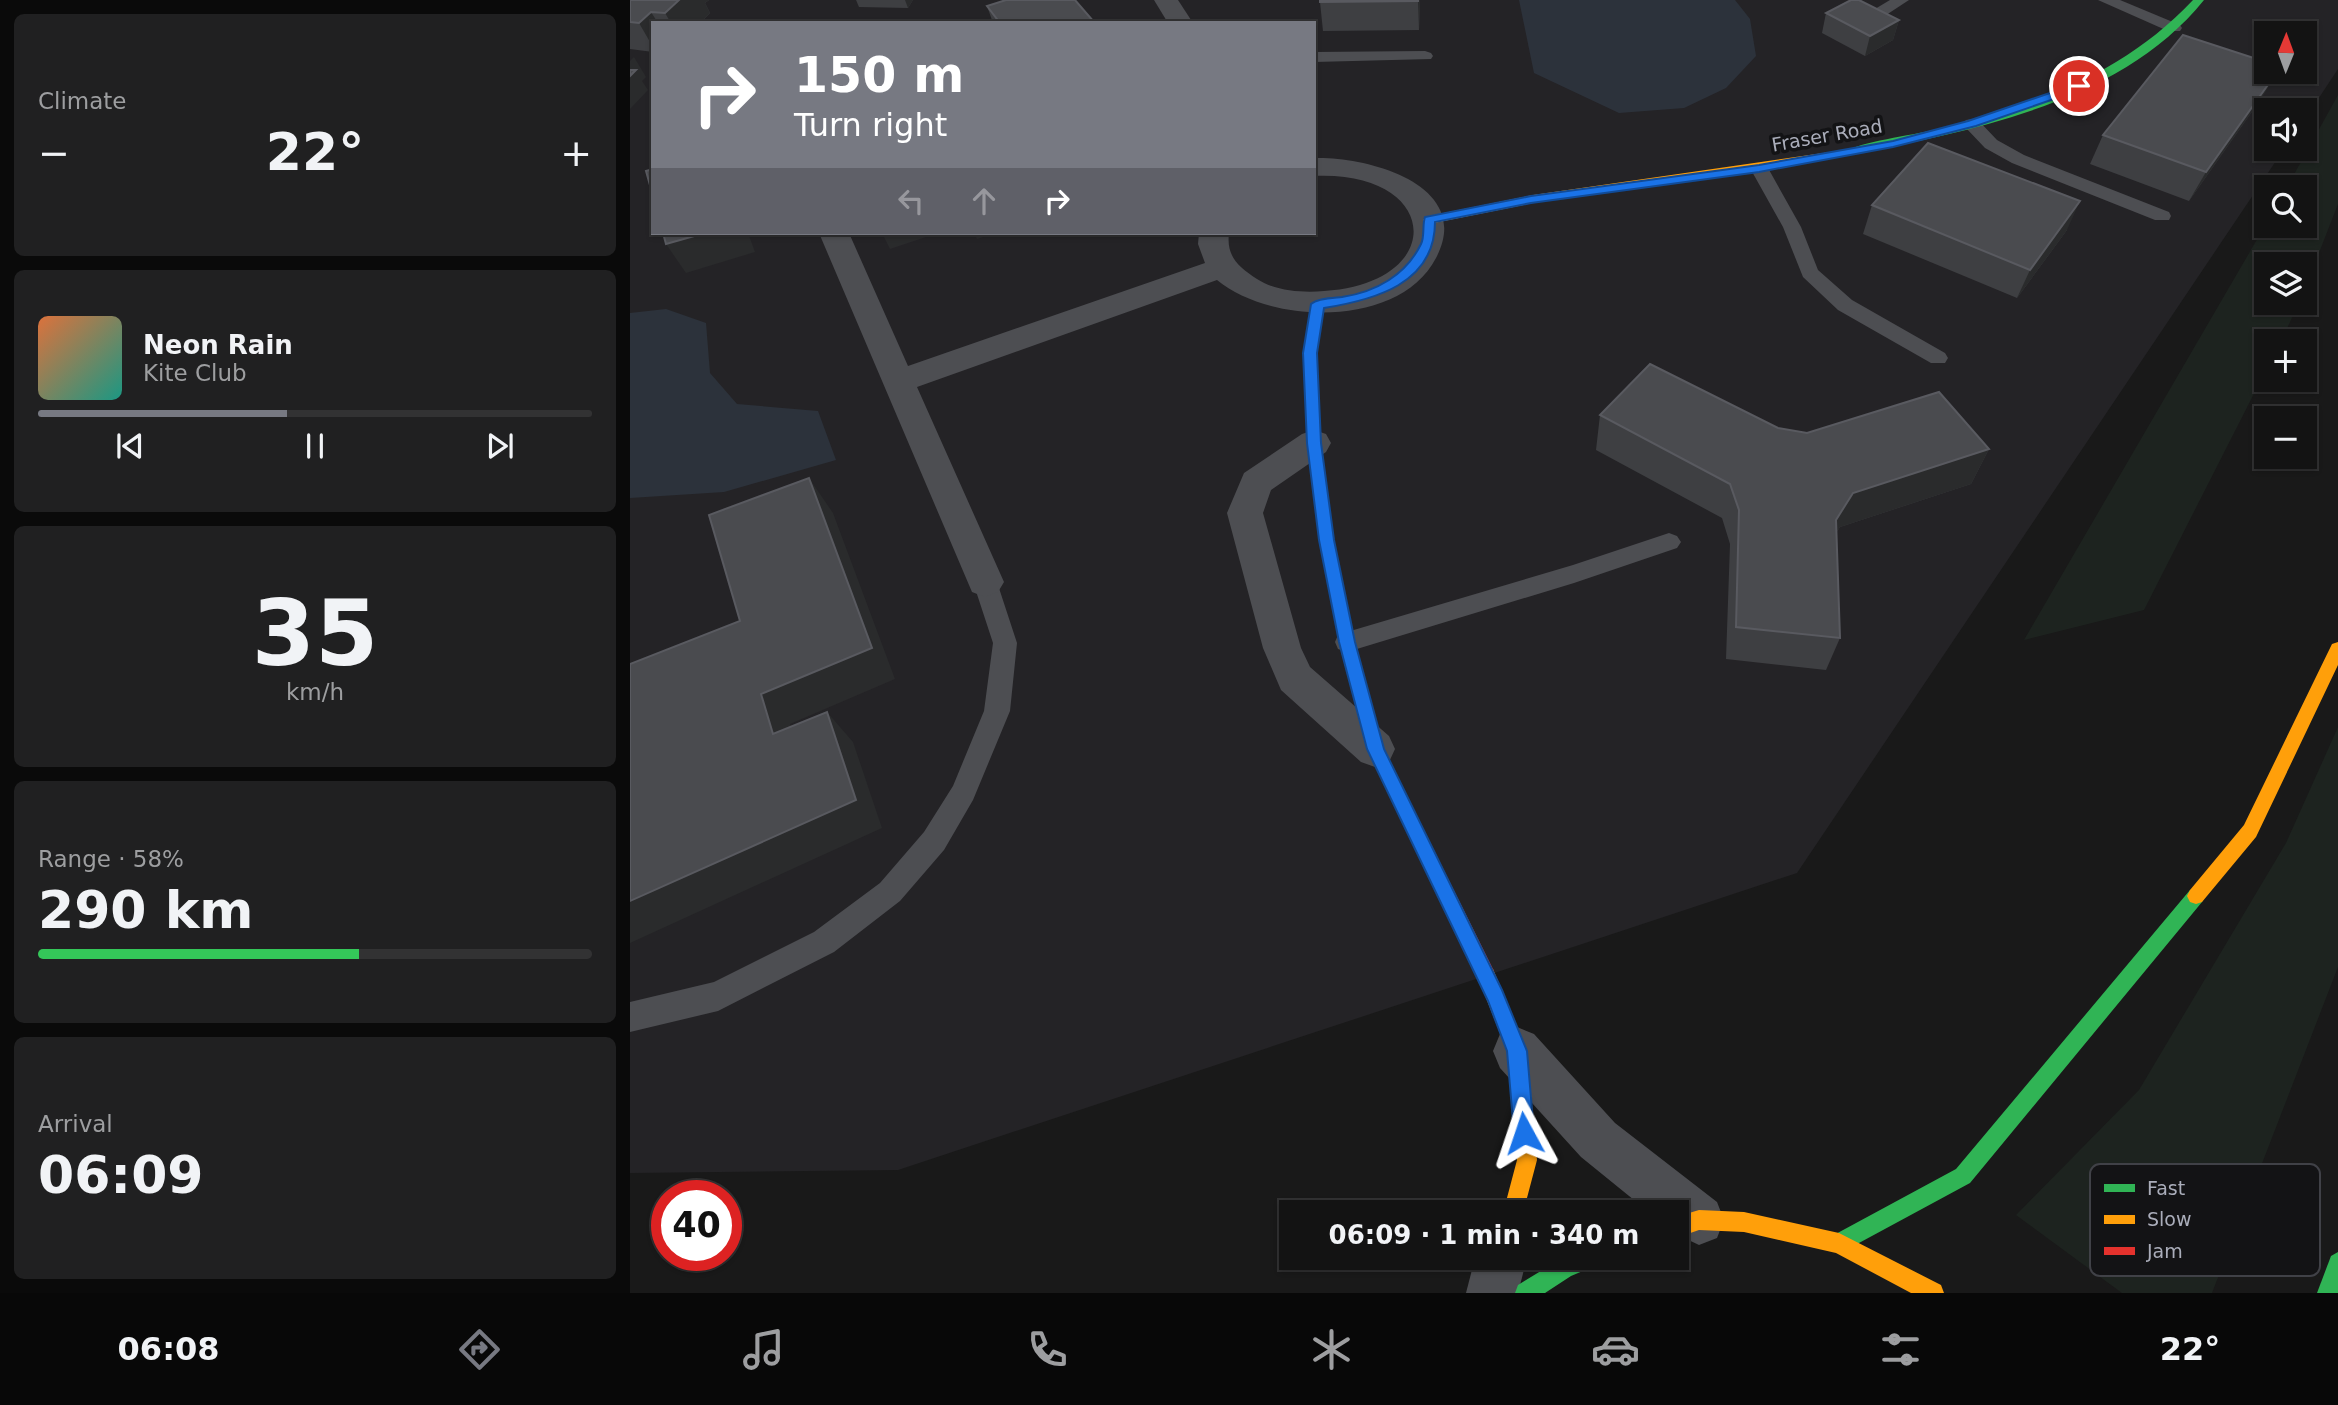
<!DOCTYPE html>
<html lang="en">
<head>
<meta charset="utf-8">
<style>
	body { margin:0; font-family:"DejaVu Sans",sans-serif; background:#202021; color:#f1f3f6; height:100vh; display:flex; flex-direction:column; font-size:26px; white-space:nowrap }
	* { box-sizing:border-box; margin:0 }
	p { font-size:23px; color:#9d9ea0 }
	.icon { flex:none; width:38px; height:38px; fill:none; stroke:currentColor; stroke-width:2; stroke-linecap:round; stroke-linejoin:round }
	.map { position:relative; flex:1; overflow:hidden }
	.drawer { display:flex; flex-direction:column; gap:14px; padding:14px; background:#0a0a0a; width:630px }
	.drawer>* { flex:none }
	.guide { position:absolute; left:21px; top:21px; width:665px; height:214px; border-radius:0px; box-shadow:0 2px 5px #0004,0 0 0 2px #323233; background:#777982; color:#fff; overflow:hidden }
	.needle { width:46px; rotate:1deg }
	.controls { position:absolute; left:1624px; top:21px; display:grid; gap:14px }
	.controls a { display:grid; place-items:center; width:63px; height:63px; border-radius:0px; background:#131313; box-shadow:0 2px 5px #0004,0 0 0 2px #323233; font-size:35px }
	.speed { position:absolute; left:21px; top:1180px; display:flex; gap:14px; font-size:35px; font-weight:700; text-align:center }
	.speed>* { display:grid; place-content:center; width:91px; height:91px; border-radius:50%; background:#131313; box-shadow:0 2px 5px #0004,0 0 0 2px #323233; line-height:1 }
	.speed .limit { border:10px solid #d22; background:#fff; color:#111 }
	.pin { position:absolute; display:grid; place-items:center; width:60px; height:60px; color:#fff; margin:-30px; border:4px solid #fff; border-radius:50%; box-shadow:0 2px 7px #0007 }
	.me { position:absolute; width:77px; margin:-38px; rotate:355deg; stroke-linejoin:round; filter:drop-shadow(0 0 5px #0008) }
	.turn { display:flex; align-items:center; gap:24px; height:147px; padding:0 28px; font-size:32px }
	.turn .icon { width:91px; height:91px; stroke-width:2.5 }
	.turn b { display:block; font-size:49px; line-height:60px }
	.lanes { display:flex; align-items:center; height:66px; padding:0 28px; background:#0003; justify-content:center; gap:35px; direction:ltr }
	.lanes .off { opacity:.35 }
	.big { font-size:52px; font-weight:800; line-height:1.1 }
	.drawer .widget { flex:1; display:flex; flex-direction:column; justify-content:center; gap:10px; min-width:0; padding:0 24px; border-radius:10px; background:#202021 }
	.drawer .dial { align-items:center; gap:0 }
	.dial b { font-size:91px; line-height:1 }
	.song { display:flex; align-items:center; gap:21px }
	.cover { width:84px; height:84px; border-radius:10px; background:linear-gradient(135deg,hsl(20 70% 55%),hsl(170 70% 35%)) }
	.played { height:7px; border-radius:4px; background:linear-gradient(90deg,#777982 45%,#323233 45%) }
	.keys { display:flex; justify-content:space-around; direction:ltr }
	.heat { display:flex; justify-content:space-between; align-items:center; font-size:38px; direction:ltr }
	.charge { height:10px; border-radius:5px; background:linear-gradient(90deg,#34c759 58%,#323233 0) }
	.trip { position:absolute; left:649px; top:1200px; width:410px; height:70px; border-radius:0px; background:#131313; box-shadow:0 2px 5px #0004,0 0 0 2px #323233; font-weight:800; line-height:70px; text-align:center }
	.menu { display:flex; height:112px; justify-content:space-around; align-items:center; background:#080808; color:#9d9ea0 }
	.menu .icon { width:49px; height:49px }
	.menu .on { color:#777982 }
	.menu b { font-size:32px; color:#f1f3f6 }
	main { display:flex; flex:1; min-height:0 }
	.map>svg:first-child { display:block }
	.built { fill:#242326; fill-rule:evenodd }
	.green { fill:#1d231f }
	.water { fill:#2c323b }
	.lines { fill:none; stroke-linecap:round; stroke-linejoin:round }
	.lane { fill:#4d4e52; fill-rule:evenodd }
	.street { fill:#4d4e52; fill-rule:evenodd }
	.fast { fill:#30b455; fill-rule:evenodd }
	.slow { fill:#ff9f0a; fill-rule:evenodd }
	.jam { fill:#e5322d; fill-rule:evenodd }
	.wall { fill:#3e3f42 }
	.shaded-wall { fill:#2a2b2c }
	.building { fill:#4a4b4f; stroke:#595a60; stroke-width:2 }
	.route { fill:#1a73e8; stroke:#114b97; stroke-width:2 }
	.labels { text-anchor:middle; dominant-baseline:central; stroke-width:7; stroke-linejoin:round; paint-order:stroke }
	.far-street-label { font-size:19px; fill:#aaadba; stroke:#131315 }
	.key { fill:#131315; stroke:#404147; stroke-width:2 }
	.key-label { font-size:19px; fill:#aaadba }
</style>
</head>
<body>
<main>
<section class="drawer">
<div class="widget"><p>Climate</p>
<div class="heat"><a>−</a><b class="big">22°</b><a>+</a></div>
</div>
<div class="widget">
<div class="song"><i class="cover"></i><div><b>Neon Rain</b><p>Kite Club</p></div></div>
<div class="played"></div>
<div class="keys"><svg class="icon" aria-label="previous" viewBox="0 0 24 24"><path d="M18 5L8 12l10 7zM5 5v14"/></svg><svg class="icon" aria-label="pause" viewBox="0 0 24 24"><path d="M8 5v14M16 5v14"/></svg><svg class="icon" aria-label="next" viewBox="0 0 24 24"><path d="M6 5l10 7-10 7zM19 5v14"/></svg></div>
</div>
<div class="widget dial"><b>35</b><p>km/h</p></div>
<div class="widget"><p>Range · 58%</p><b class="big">290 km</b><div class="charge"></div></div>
<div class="widget"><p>Arrival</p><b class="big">06:09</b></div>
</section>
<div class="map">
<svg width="1708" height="1293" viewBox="0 0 1708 1293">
	<rect width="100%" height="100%" fill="#191919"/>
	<path class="built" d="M0 0H1708V69L1675 119V110H1636V149H1654L1167 873 268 1170 0 1173ZM23 23H684V233H23ZM1636 33H1675V72H1636Z"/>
	<g class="green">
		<polygon points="1708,95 1708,204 1675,289 1675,264 1636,264 1636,303 1669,303 1651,341 1636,341 1636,370 1514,610 1394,640 1636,224 1675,226 1675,187 1657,187"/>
		<polygon points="1708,727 1708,967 1582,1293 1492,1293 1386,1215 1509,1090 1656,843"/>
	</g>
	<g class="water">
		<polygon points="889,0 1105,0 1120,19 1126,56 1096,88 1054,108 989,113 904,73"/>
		<polygon points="36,309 76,323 80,373 107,404 188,411 206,460 94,492 0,498 0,313"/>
	</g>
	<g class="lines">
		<g class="lane">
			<polygon points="1260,0 1279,0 1247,21 1235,21 1233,18 1235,15"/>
			<polygon points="1468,0 1490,0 1550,25 1552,28 1550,31 1538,31"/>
			<polygon points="795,51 801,53 803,56 801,59 684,62 684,52"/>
			<polygon points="1342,119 1348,120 1367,140 1394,155 1539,212 1541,216 1539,220 1525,220 1382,163 1355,148 1336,128 1333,124 1336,120"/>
			<polygon points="1129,163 1138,168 1171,227 1188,270 1222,300 1315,353 1318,358 1315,363 1301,363 1208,310 1173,277 1153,227 1120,168"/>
			<polygon points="1039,533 1047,536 1051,542 1047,548 944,583 717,652 708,649 705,642 708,635 717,632 943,565"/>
			<polygon points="355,573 363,575 367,582 387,643 380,711 343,800 314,850 270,901 204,952 88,1011 0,1032 0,1002 84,982 184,932 250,883 294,832 323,786 354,711 363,643 343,582 347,575"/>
		</g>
		<g class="street">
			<polygon points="524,0 548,0 563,23 538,23"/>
			<path d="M684 158C736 156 845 184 806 258 770 328 641 325 587 280L287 387 374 582 368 592 355 597 342 592 189 233H219L278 366 575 263 568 244 569 233H599C596 257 609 267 627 279 645 291 673 293 694 291 819 283 811 170 684 176Z"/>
			<polygon points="684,430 696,434 701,443 696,452 641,490 633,513 671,648 680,667 759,736 765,749 759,762 745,767 731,762 651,690 633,648 597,513 614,473 672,434"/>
			<polygon points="887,1027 904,1034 985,1123 1087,1202 1094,1220 1087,1238 1069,1245 1046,1234 1046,1213 1020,1213 951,1157 870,1068 863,1051 870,1034"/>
			<polygon points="845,1258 897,1258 888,1293 836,1293"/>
		</g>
		<g class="fast">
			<path d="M1563 0H1574C1491 103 1343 130 1221 155L1215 152C1228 142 1284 135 1303 130 1404 105 1490 77 1563 0Z"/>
			<polygon points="1566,888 1572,890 1575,896 1572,902 1340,1183 1216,1250 1209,1253 1202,1250 1199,1243 1202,1236 1326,1169 1560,890"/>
			<polygon points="1708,1252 1708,1293 1687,1293 1701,1256"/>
			<polygon points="932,1258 970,1258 967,1265 941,1276 915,1293 885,1293 888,1285"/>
		</g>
		<g class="slow">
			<polygon points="1221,149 1227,152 1225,154 903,203 799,224 793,220 799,216 903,195"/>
			<polygon points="688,300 694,304 687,353 691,443 704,540 728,655 726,660 714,660 712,655 690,540 677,443 673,353 682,304"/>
			<polygon points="1708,642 1708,665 1626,837 1572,902 1566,904 1560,902 1557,896 1560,890 1614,825 1702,644"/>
			<polygon points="856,966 863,969 897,1051 907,1160 893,1213 873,1213 887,1160 877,1051 847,975 849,969"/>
			<polygon points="1069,1210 1114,1212 1209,1233 1311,1285 1314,1293 1281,1293 1206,1253 1114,1232 1069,1230 1046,1238 1046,1217"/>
		</g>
		<polygon class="jam" points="720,648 726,650 728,655 753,748 863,969 865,975 863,981 856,984 849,981 737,749 712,655 714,650"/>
	</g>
	<g class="wall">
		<polygon points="0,0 79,0 75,3 80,13 70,23 23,23 23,52 0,49"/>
		<polygon points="226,0 283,0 278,8 229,7"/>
		<polygon points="372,0 445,0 464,23 363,23 357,6 373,1"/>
		<polygon points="790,0 789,30 693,31 690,2"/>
		<polygon points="1196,13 1269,20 1263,40 1235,56 1192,33"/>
		<polygon points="1633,96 1559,201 1460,164 1473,135"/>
		<polygon points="1242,205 1437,230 1387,298 1233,234"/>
		<polygon points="970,415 1148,428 1177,433 1359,449 1341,484 1210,527 1206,533 1210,638 1196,670 1096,659 1100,544 1092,518 966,450"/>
	</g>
	<g class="shaded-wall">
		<polygon points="49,0 79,0 75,3 80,13 70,23 41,23 35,13"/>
		<polygon points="275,0 283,0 278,8"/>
		<polygon points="788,0 790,0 789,30 788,1"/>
		<polygon points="21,12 28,23 23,23 23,47 9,23"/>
		<polygon points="1269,20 1263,40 1235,56 1240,36"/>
		<polygon points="4,57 16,77 12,81 18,90 0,109 0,61"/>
		<polygon points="1647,72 1633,96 1559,201 1576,172"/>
		<polygon points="1450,201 1437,230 1387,298 1400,270"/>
		<polygon points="75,233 120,233 118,233 125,252 56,273 36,244"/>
		<polygon points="252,233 308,233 260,249"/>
		<polygon points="344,233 366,233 347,239"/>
		<polygon points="1359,449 1341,484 1210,527 1193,554 1206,520 1223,493"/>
		<polygon points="179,478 203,513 265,679 160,724 172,764 143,734 131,694"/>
		<polygon points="197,712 223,742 252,828 0,943 0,901"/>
	</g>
	<g class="building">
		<polygon points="0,0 49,0 35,13 21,12 9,23 0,22"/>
		<polygon points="376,0 445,0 464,22 460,23 370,23 357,6"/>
		<polygon points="690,0 788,0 788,1 690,2"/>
		<polygon points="1221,0 1229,0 1269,20 1240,36 1196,13"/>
		<polygon points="1553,35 1636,62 1636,72 1647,72 1576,172 1473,135"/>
		<polygon points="0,70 6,70 0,76"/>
		<polygon points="1298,143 1450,201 1400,270 1242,205"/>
		<polygon points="23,169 23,196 16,171"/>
		<polygon points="33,233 75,233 36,244"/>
		<polygon points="1020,364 1148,428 1177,433 1309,392 1359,449 1223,493 1206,520 1210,638 1106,627 1109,510 1100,484 970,415"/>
		<polygon points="179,478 242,648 131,694 143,734 197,712 226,800 0,901 0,664 110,621 79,515"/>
	</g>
	<path class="route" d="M1449 83 1454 86 1453 89 1346 126 1263 147 1129 172 901 203 805 222C805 284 744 300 694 308L687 353 691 443 704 540 725 642 754 749 872 990 897 1051 904 1133 901 1140 894 1143 887 1140 884 1133 877 1051 858 1001 737 749 709 642 689 540 677 443 673 353 681 304C688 298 702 298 712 297 746 292 776 275 791 244 795 236 792 225 795 217L901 196 1129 165 1263 141 1338 121Z"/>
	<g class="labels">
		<g class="far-street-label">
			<text transform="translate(1197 135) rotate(-10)">Fraser Road</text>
		</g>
	</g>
	<rect x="1460" y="1164" width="230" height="112" rx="10" class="key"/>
	<rect x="1474" y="1184" width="31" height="8" fill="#30b455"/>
	<rect x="1474" y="1215" width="31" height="9" fill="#ff9f0a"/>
	<rect x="1474" y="1247" width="31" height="8" fill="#e5322d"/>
	<g class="key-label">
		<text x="1517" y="1195">Fast</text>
		<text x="1517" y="1226">Slow</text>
		<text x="1517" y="1258">Jam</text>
	</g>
</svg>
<div class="controls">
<a><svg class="needle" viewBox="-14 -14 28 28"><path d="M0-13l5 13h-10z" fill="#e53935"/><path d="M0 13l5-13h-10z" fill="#9d9ea0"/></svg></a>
<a><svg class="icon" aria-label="sound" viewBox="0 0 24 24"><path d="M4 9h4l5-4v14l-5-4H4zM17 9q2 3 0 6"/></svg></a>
<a><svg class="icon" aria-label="search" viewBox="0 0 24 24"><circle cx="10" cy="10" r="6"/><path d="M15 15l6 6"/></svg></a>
<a><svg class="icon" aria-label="layers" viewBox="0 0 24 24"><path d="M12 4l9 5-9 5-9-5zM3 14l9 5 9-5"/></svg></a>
<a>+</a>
<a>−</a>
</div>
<div class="speed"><div class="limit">40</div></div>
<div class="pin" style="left:1449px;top:86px;background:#d93025"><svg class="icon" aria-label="arrive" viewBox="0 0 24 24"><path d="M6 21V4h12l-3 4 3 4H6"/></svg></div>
<svg class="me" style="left:894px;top:1133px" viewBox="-20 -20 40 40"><path d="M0-17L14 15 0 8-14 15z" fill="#1a73e8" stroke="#fff" stroke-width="4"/></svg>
<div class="trip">06:09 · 1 min · 340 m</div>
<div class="guide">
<div class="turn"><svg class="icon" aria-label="right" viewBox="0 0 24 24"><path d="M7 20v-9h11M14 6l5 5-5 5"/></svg><div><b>150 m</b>Turn right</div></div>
<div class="lanes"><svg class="icon off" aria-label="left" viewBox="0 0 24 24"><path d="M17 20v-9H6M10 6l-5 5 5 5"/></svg><svg class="icon off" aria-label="ahead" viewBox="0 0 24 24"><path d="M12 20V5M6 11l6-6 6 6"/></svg><svg class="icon" aria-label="right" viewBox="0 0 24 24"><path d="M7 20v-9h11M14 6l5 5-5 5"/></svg></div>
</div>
</div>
</main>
<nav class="menu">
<b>06:08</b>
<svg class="icon on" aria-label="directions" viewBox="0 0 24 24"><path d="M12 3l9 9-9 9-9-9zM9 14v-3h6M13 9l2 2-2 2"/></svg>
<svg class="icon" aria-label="music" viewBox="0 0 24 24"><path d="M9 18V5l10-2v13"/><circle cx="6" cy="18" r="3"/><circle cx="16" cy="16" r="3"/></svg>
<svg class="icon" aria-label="phone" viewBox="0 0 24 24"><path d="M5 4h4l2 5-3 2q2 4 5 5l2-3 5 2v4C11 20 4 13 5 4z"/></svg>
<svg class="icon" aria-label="climate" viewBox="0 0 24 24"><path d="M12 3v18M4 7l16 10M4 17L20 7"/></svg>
<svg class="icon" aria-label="car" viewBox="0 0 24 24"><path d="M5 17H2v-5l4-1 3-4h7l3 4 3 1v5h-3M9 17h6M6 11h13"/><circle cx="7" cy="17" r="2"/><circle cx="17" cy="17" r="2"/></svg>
<svg class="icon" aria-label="filters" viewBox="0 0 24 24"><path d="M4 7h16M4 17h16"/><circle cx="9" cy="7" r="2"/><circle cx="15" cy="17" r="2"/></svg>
<b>22°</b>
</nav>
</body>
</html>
